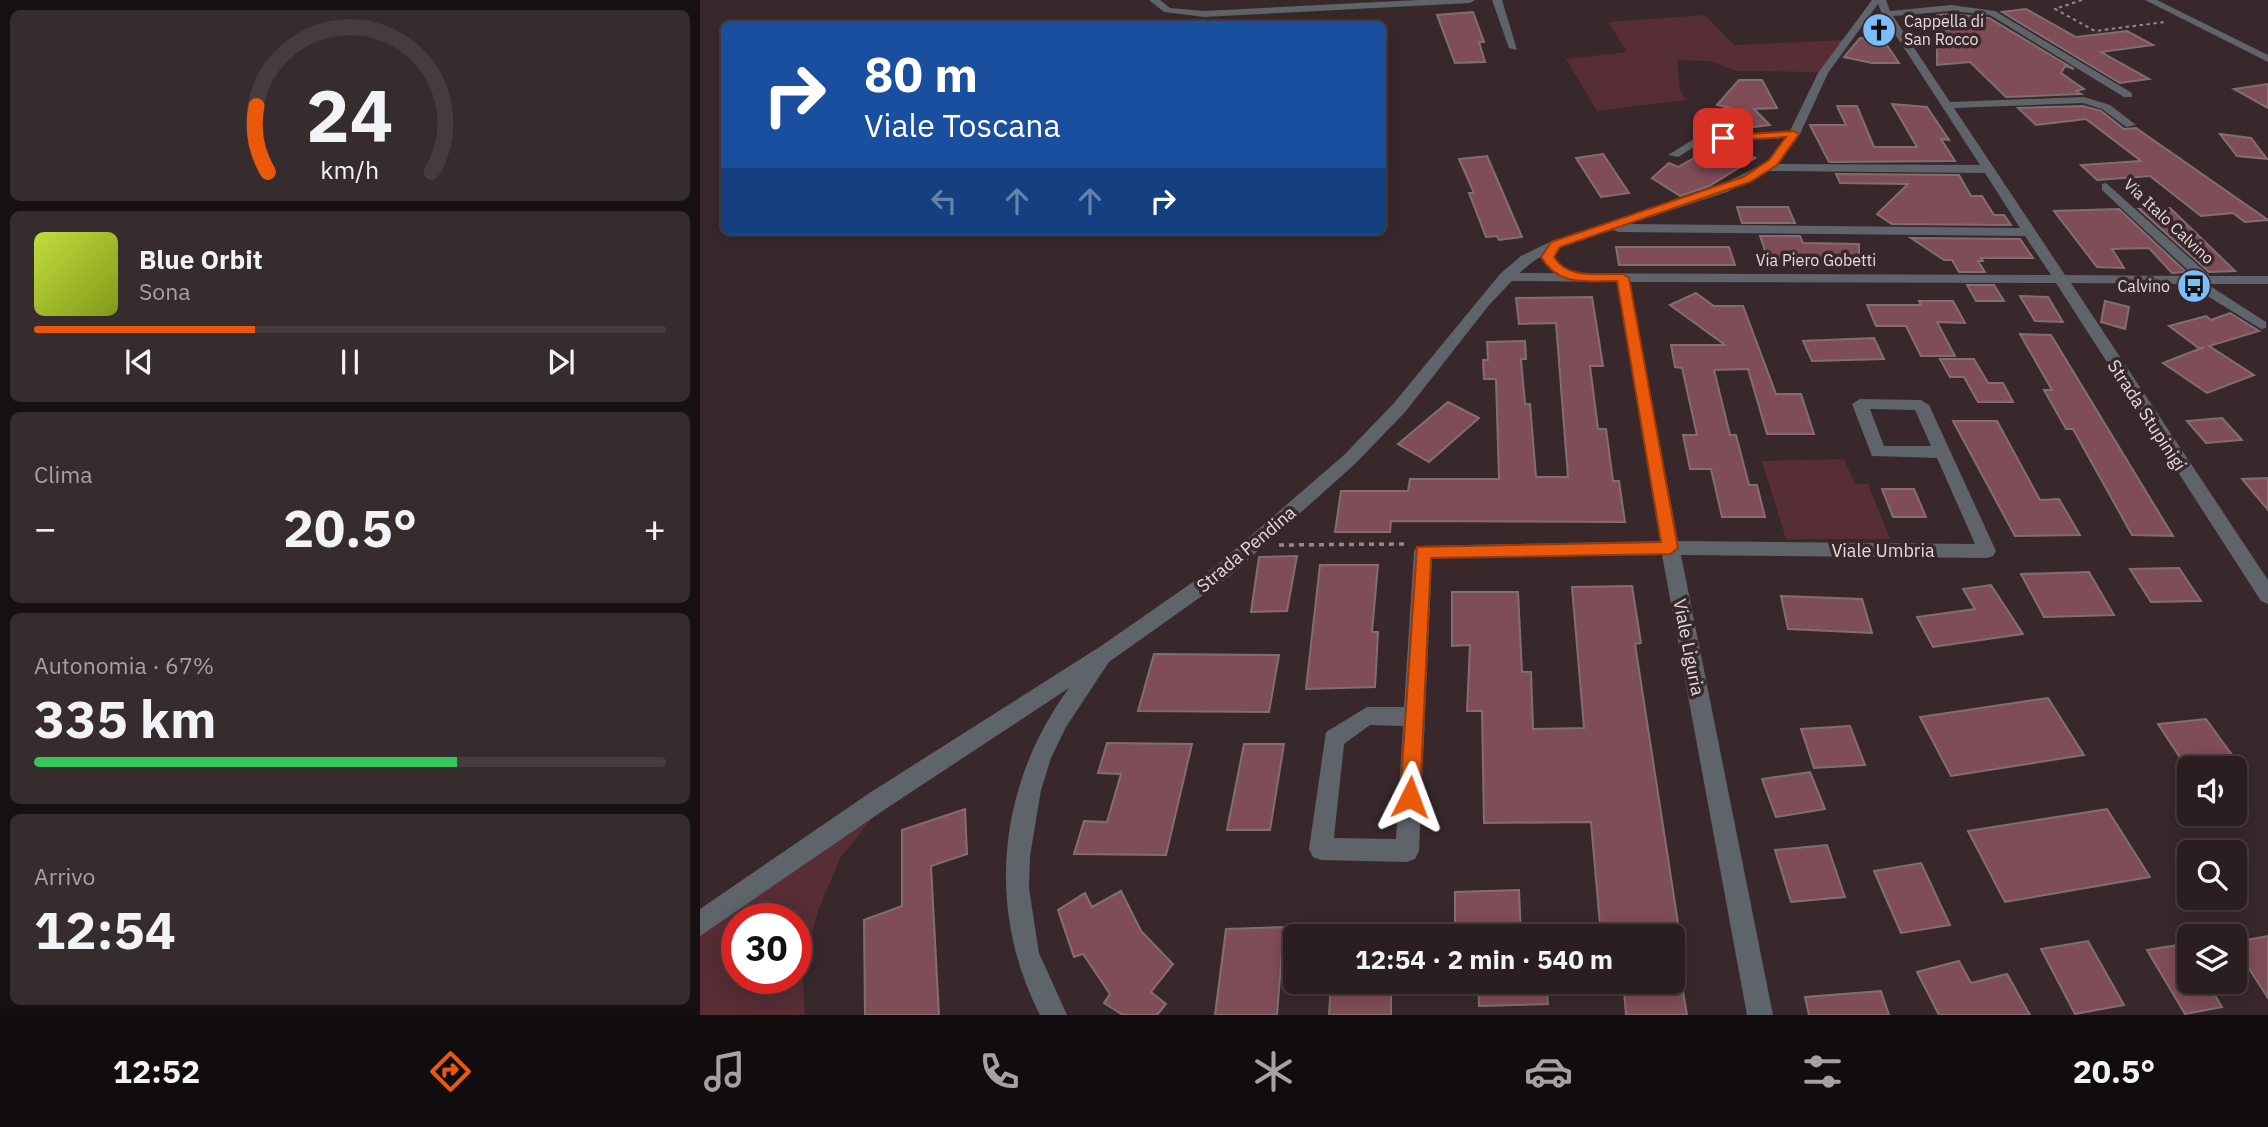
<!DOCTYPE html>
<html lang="it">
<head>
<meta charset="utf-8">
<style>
	body { margin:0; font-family:"IBM Plex Sans",sans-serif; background:#362b2d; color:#f1f3f6; height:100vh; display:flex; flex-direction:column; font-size:26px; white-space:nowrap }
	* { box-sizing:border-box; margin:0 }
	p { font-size:23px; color:#a5a2a5 }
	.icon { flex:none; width:38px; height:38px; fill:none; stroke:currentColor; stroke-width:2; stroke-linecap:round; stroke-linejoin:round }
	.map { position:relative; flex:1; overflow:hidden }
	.panel { display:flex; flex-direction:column; gap:10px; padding:10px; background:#171012; width:700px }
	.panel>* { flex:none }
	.banner { position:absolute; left:21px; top:21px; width:665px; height:214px; border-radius:10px; box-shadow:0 4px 18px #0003,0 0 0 2px #463c3e; background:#1a4fa0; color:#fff; overflow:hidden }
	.fabs { position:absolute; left:1477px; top:756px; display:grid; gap:14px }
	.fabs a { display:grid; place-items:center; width:70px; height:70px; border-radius:10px; background:#2a1e20; box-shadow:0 4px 18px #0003,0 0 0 2px #463c3e; font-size:35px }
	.speed { position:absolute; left:21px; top:903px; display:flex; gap:14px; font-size:35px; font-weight:700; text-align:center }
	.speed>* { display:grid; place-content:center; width:91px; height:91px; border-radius:50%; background:#2a1e20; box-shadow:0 4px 18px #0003,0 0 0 2px #463c3e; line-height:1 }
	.speed .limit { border:10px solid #d22; background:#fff; color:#111 }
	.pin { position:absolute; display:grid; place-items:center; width:60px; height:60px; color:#fff; margin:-30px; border-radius:14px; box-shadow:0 4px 10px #0006 }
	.me { position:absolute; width:77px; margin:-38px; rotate:3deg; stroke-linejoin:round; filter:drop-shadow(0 0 5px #0008) }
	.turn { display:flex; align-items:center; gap:24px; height:147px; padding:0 28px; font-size:32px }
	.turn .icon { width:91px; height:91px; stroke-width:2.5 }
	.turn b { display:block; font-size:49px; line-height:60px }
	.lanes { display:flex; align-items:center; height:66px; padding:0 28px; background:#0003; justify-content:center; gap:35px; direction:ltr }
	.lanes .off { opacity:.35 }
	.big { font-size:52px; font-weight:700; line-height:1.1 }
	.panel .widget { flex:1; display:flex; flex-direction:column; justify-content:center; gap:10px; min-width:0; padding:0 24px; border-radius:10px; background:#362b2d }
	.panel .dial { align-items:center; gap:0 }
	.dial svg { height:182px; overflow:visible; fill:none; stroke:#463c3e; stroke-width:7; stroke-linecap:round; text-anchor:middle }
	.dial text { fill:#f1f3f6; stroke:none }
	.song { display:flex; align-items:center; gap:21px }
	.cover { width:84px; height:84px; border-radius:10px; background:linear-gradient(135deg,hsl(70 70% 55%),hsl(70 70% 35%)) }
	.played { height:7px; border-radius:4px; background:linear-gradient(90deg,#ea580c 35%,#463c3e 35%) }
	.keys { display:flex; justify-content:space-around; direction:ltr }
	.heat { display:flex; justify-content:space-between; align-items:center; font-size:38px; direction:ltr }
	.charge { height:10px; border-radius:5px; background:linear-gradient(90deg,#34c759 67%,#463c3e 0) }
	.trip { position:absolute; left:583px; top:924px; width:402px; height:70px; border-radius:10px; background:#2a1e20; box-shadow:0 4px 18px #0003,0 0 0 2px #463c3e; font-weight:700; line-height:70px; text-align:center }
	.tabs { display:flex; height:112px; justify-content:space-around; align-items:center; background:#110c0d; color:#a5a2a5 }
	.tabs .icon { width:49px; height:49px }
	.tabs .selected { color:#ea580c }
	.tabs b { font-size:32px; color:#f1f3f6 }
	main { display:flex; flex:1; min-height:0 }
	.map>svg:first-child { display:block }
	.green { fill:#572d36; fill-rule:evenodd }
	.building { fill:#7f4d58; stroke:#826e72; stroke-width:2 }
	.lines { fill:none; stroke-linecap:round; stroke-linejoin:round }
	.path-far1 { stroke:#96888a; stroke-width:2; stroke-dasharray:3.5 3.5; stroke-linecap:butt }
	.path { stroke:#96888a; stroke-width:3.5; stroke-dasharray:5 5; stroke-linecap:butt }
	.minor { fill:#5e6469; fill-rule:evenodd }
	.route { fill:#ea580c; stroke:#983908; stroke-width:2 }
	.labels { text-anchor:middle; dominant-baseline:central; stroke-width:7; stroke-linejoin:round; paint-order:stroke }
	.far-poi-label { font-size:16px; fill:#e6dbdc; stroke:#38282b; text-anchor:start }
	.far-street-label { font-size:16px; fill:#e6dbdc; stroke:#38282b }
	.street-label { font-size:18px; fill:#e6dbdc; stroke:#38282b }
</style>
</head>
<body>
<main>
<section class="panel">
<div class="widget dial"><svg viewBox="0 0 100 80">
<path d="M14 69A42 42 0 1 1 86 69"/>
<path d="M14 69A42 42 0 0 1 9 40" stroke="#ea580c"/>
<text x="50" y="56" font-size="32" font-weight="700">24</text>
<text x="50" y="72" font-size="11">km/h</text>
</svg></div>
<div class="widget">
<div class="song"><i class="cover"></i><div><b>Blue Orbit</b><p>Sona</p></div></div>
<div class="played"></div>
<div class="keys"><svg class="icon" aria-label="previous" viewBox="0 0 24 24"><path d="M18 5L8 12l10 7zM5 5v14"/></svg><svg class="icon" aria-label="pause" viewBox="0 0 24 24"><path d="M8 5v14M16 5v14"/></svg><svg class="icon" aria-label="next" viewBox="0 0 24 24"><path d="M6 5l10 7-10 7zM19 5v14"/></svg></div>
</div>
<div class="widget"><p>Clima</p>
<div class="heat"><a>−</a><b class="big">20.5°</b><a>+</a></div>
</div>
<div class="widget"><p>Autonomia · 67%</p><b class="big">335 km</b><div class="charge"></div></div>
<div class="widget"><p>Arrivo</p><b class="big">12:54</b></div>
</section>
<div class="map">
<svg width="1568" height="1015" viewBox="0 0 1568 1015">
	<rect width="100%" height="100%" fill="#38282b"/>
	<g class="green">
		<polygon points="1005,15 1034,45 1145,40 1119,72 1038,71 1009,61 977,60 980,90 986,100 897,111 866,59 927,52 908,22"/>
		<polygon points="1144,459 1155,484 1168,484 1190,539 1086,539 1062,461"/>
		<path d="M183 805 140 858 118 911 102 970 105 1015H0V930ZM37 919H96V978H37Z"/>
	</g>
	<g class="building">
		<polygon points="1326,9 1376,37 1427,31 1453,45 1401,52 1449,79 1420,83 1302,12"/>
		<polygon points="773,12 784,42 779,42 785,62 755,63 737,15"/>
		<polygon points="1251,14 1289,18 1374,69 1365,66 1361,73 1384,89 1376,91 1381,94 1306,97 1270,62 1237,65 1237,15"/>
		<polygon points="1160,38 1182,38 1199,63 1172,63 1144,57"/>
		<polygon points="1039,80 1062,80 1077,108 1054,109 1070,125 1045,128 1030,108 1017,105"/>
		<polygon points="1568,84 1568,108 1534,89"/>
		<polygon points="1192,104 1227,107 1249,140 1241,139 1255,161 1129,162 1110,125 1146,125 1137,106 1157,106 1174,147 1217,147"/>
		<polygon points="1383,106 1401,111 1424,129 1436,128 1568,220 1545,222 1533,213 1501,216 1450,176 1397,180 1381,165 1441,161 1386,119 1336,125 1318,108"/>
		<polygon points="1520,134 1551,138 1567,159 1537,156"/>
		<polygon points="1019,144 1055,158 1009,186 980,196 952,178 969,163 978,167"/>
		<polygon points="903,154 929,193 901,197 876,158"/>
		<polygon points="787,156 822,237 799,240 797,236 786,237 769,193 774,193 759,159"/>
		<polygon points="1136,174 1259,175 1271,196 1282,196 1294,215 1304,215 1311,225 1192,224 1177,214 1208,184 1140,183"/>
		<polygon points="1037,207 1088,207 1095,223 1042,223"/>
		<polygon points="1470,208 1535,271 1509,272 1439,209"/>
		<polygon points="1419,209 1486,272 1472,273 1449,248 1412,249 1424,268 1397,267 1354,211"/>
		<polygon points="1060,236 1100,236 1103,243 1159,244 1159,260 1068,259"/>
		<polygon points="1211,238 1320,239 1333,258 1281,258 1283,261 1278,261 1285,272 1259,272 1252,260 1244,260"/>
		<polygon points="916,247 1029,247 1035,265 919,265"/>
		<polygon points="1267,285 1294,285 1304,301 1276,301"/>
		<polygon points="996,293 1014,306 1043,306 1076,394 1101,394 1114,434 1067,434 1048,369 1014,370 1030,435 1036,435 1049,485 1057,485 1065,517 1022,517 1011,469 990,469 983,435 997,435 982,368 975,367 971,345 1025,345 970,305"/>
		<polygon points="1320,296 1348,297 1363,322 1335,321"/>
		<polygon points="892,297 903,366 890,366 898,429 906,429 913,481 919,481 925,522 691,521 690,532 635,532 641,491 708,491 710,479 799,479 796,379 784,379 783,360 788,360 787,342 825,341 826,359 821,359 825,404 830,404 836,477 868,477 856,323 819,324 816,298"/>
		<polygon points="1219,301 1253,301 1265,323 1237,322 1255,356 1221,356 1206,326 1176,326 1167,305 1221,305"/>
		<polygon points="1405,301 1429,307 1425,329 1401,322"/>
		<polygon points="1530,313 1559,331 1509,346 1554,375 1507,393 1463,363 1504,347 1500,349 1469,326 1506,316 1511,320"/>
		<polygon points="1320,334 1351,335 1473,536 1432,535 1373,429 1366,429 1344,390 1352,390"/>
		<polygon points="1174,338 1184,359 1112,361 1103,341"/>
		<polygon points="1240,359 1274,359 1288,383 1303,383 1313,402 1278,402 1264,377 1250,377"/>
		<polygon points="748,402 779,418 729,462 698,444"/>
		<polygon points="1522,418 1542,440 1506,443 1487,421"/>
		<polygon points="1253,421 1297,421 1340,500 1359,499 1380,535 1315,536"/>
		<polygon points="1568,478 1568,510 1542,479"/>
		<polygon points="1182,489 1214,489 1226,517 1193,517"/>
		<polygon points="597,556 587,611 551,612 559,557"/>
		<polygon points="620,565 678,565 672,632 678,632 675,687 606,689"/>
		<polygon points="1479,568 1501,601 1451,602 1430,569"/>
		<polygon points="1389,572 1414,615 1344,617 1321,574"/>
		<polygon points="1291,585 1323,634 1233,647 1217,617 1275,609 1263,589"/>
		<polygon points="932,586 941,643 935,644 980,936 901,936 891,822 784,823 782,711 767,711 770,645 752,646 752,592 818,592 822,672 831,672 833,729 884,728 872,587"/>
		<polygon points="1081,596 1162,599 1172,633 1088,629"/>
		<polygon points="454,654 579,655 569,712 438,711"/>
		<polygon points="1348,698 1384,755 1251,776 1220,717"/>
		<polygon points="1506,719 1524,744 1542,768 1487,768 1458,724"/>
		<polygon points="1150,726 1165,765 1114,768 1101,729"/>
		<polygon points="407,743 492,744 466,855 374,854 384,821 407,822 421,774 398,773"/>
		<polygon points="544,744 584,744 570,830 527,830"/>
		<polygon points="1110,772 1125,809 1076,817 1062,779"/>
		<polygon points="265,809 267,854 231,866 239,1015 165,1015 164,920 202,906 202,830"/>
		<polygon points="1407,809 1450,877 1305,902 1268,831"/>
		<polygon points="1127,845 1145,897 1091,902 1075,850"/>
		<polygon points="1221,863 1250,925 1201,933 1174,871"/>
		<polygon points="819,890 821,936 755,936 755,892"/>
		<polygon points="421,891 441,931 473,964 451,992 466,1004 457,1015 423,1015 404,1003 410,994 383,954 374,957 358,910 385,893 392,907"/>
		<polygon points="584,927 577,1015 515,1015 526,929"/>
		<polygon points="1568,936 1568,998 1535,947 1535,942"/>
		<polygon points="1388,941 1424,1005 1375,1014 1341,949"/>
		<polygon points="1483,944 1489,953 1489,982 1507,982 1522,1007 1485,1014 1447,950"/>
		<polygon points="1259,961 1271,983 1307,974 1330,1015 1239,1015 1217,972"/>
		<polygon points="631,982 691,982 691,1015 629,1015"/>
		<polygon points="778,982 846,982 848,1004 779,1006"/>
		<polygon points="924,991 983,991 987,1015 926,1015"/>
		<polygon points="1181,991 1189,1015 1109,1015 1105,997"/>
	</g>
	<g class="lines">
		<polyline class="path-far1" points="1382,0 1355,9 1395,31 1465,22"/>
		<polyline class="path" points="579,545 705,544"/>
		<g class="minor">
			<polygon points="449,0 460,0 470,8 504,11 718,0 775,0 770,3 504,17 464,12"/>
			<polygon points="792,0 802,0 817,50 809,48"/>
			<path d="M1172 0H1186L1190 11 1251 5 1295 11 1432 93V97H1424L1290 15 1251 11 1193 16 1250 102 1384 97 1410 105 1436 125 1426 127 1402 109 1383 103 1254 108 1365 275 1494 276 1402 190V184L1406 183 1510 276H1568V284H1507L1566 322V328L1561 329 1488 284 1371 283 1568 580V604L1561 601 1356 283 930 282 978 541 1275 544 1237 458 1172 456 1152 404 1160 399 1221 400 1229 405 1296 551 1293 556 1287 558 981 555 1073 1015H1047L962 555 732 558 719 851 715 859 707 862 621 860 613 857 609 849 626 732 667 707H704L714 551 717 546 960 541 917 282 812 281 789 305 706 411 656 463 530 576 409 662 366 727 351 758 341 790 330 856 329 888 339 953 367 1015H340C285 908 298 785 369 688L187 808 0 936V909L171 792 401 646 516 566 644 455 694 403 800 274 821 256 854 240 1019 186 1069 161 1085 138 1002 142 978 157 968 155 999 136 1090 131 1118 73ZM1178 4 1182 14 1280 165 1079 164 1100 134 1128 73ZM1067 171 1285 173 1320 228 929 224 1027 192ZM913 230 918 232 1325 236 1351 275 820 273C844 248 881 240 913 230ZM1170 409 1215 410 1231 446H1184ZM670 725 703 726 696 839 634 838 644 744Z"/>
			<polygon points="1445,0 1457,0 1568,55 1568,62"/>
		</g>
	</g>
	<path class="route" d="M1094 131 1099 134 1077 165 1050 182 860 247 854 257C868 280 899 273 923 274L929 278 978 548 970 554 731 558 720 797 717 804 710 807 703 804 700 797 717 547 961 542 917 281C886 281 859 287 841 257L851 242 1043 177 1069 160 1086 137 1023 141 1019 140V136Z"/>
	<defs>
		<g id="church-disc" transform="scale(1.75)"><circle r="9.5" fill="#7bbef9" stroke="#38282b"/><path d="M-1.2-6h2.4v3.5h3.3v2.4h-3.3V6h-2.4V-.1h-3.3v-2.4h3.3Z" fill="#111"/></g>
		<g id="bus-disc" transform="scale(1.75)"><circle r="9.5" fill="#7bbef9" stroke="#38282b"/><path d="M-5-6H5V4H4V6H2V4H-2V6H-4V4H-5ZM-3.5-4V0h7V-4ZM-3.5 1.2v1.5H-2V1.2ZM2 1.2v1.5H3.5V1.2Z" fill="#111"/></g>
	</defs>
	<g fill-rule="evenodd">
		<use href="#church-disc" x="1179" y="30"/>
		<use href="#bus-disc" x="1494" y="286"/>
	</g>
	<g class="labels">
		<g class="far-poi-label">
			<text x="1204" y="21">Cappella di<tspan x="1204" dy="18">San Rocco</tspan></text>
			<text x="1470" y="286" text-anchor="end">Calvino</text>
		</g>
		<g class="far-street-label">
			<text transform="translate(1469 221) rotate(43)">Via Italo Calvino</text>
			<text x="1116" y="260">Via Piero Gobetti</text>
		</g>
		<g class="street-label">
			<text transform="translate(1447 415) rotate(57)">Strada Stupinigi</text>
			<text transform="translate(546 549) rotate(-40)">Strada Pendina</text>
			<text x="1183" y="550">Viale Umbria</text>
			<text transform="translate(989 647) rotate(79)">Viale Liguria</text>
		</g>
	</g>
</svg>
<div class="fabs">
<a><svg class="icon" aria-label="sound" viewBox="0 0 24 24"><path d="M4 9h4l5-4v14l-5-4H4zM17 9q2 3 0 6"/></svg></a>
<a><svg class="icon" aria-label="search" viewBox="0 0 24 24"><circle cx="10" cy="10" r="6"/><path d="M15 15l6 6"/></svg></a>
<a><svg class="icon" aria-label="layers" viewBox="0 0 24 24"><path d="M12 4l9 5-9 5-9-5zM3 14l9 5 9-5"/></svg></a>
</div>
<div class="speed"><div class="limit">30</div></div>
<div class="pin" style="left:1023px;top:138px;background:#d93025"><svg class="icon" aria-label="arrive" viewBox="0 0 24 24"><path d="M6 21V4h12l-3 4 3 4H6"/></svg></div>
<svg class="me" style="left:710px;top:797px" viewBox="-20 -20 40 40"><path d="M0-17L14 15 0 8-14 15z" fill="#ea580c" stroke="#fff" stroke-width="4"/></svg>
<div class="trip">12:54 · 2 min · 540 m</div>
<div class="banner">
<div class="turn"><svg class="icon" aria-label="right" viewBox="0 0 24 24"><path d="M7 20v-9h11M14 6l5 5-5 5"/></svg><div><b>80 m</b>Viale Toscana</div></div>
<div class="lanes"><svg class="icon off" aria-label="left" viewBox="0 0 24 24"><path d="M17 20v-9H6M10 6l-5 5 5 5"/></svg><svg class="icon off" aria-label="ahead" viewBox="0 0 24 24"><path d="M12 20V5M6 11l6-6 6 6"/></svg><svg class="icon off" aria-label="ahead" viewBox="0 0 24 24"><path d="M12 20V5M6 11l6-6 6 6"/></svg><svg class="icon" aria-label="right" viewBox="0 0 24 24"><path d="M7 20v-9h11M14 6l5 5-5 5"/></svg></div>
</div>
</div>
</main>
<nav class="tabs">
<b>12:52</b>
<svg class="icon selected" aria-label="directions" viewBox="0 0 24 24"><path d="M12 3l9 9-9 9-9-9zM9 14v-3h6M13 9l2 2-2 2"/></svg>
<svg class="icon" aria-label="music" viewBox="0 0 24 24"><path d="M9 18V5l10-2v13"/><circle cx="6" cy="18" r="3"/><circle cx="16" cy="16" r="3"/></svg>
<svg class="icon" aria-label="phone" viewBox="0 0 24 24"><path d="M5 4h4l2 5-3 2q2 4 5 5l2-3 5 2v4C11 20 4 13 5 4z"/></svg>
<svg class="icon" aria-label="climate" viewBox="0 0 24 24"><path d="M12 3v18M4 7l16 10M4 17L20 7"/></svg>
<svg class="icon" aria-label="car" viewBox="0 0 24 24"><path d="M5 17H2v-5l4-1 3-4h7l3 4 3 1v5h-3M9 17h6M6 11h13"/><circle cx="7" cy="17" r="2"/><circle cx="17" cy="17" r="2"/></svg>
<svg class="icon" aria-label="filters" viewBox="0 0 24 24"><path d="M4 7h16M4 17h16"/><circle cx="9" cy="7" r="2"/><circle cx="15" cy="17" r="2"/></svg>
<b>20.5°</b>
</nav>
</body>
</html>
